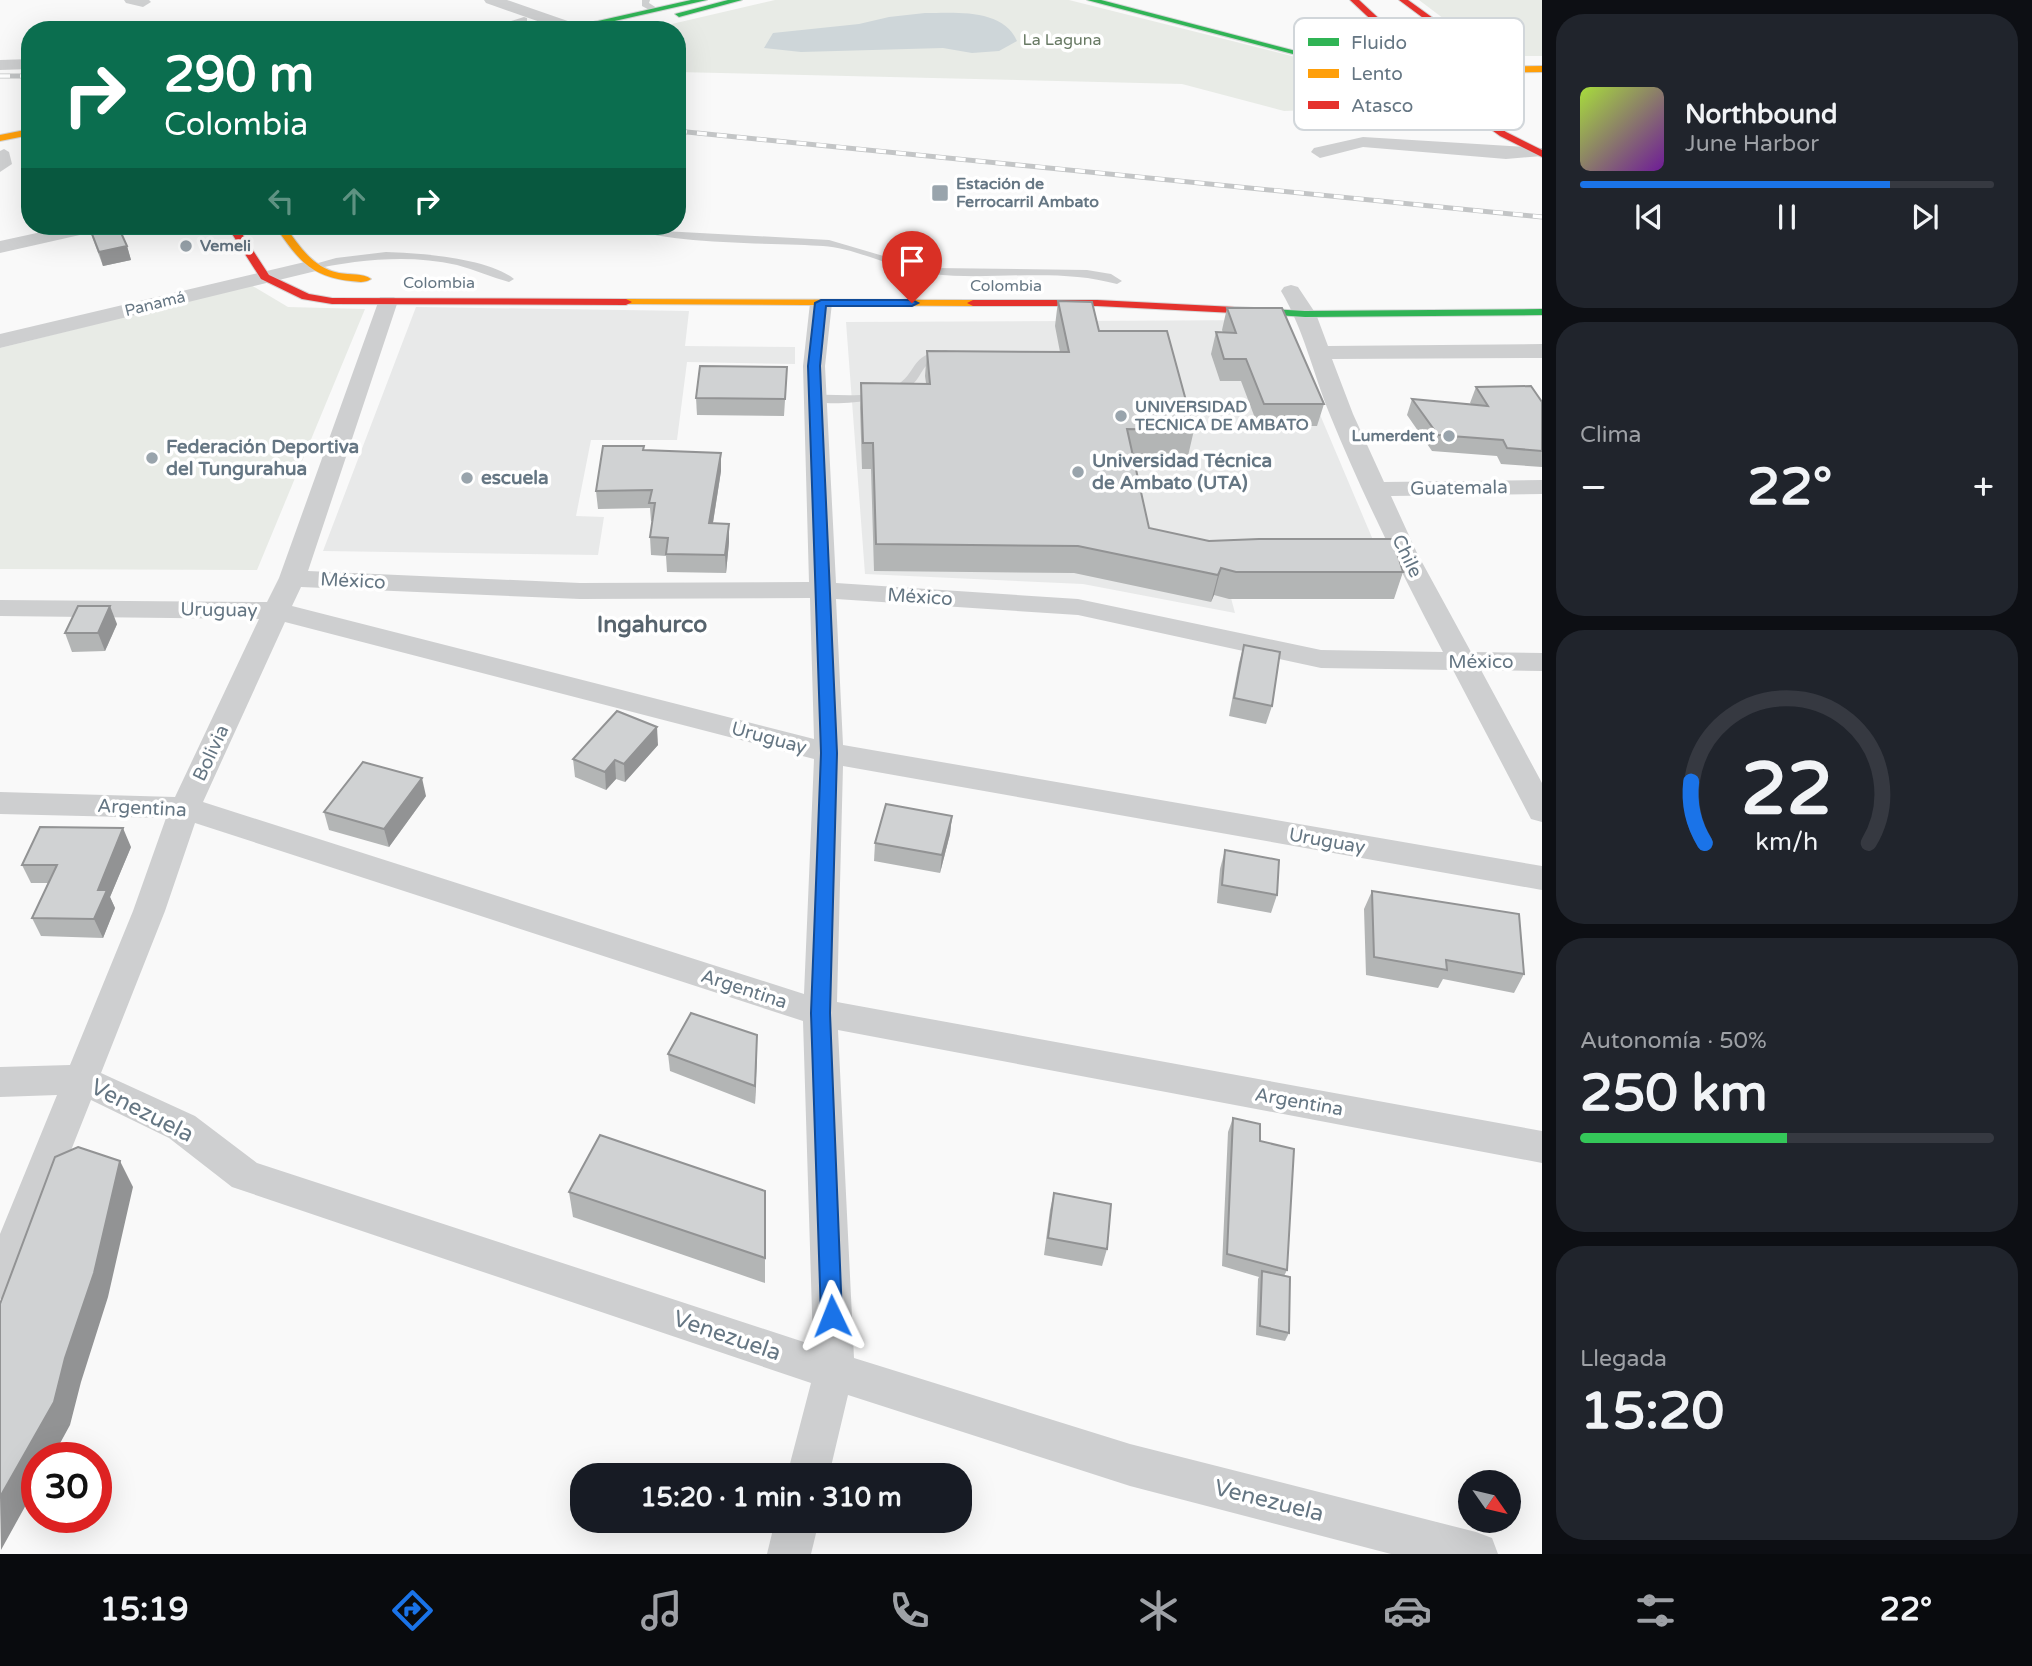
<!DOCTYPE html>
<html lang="es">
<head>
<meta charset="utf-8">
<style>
	body { margin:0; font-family:"Varela Round",sans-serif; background:#20242c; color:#f1f3f6; height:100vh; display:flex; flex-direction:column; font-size:26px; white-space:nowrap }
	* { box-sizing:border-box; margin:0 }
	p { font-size:23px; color:#9ea1a6 }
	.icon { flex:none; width:38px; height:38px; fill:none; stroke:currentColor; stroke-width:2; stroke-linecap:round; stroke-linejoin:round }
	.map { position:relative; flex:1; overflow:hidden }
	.details { display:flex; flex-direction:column; gap:14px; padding:14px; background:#0d0f14; width:490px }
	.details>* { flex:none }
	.hud { position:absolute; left:21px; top:21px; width:665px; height:214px; border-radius:28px; box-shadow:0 7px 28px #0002; background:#0b6e4f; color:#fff; overflow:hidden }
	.needle { width:46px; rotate:124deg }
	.controls { position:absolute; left:1458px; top:1470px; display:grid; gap:14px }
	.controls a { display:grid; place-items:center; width:63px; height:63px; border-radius:50%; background:#171b24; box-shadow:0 7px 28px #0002; font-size:35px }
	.speed { position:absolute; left:21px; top:1442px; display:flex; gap:14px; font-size:35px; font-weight:700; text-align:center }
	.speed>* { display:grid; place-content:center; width:91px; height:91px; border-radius:50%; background:#171b24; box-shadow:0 7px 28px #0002; line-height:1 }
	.speed .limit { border:10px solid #d22; background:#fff; color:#111 }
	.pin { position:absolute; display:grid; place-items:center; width:60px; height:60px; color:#fff; margin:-72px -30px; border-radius:50% 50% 50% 0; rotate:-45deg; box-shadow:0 0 7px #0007 }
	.pin .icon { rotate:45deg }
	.me { position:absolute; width:77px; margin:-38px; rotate:358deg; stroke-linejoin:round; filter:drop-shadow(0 0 5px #0008) }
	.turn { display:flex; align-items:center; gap:24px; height:147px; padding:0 28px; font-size:32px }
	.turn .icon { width:91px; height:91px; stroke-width:2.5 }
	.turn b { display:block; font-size:49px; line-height:60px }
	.lanes { display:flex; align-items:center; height:66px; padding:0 28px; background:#0003; justify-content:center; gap:35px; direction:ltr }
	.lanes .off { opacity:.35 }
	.big { font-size:52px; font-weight:800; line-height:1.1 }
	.details .card { flex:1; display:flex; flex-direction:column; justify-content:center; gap:10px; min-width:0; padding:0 24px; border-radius:28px; background:#20242c }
	.details .dial { align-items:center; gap:0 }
	.dial svg { height:182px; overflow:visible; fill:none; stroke:#363941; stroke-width:7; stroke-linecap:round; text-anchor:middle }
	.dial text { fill:#f1f3f6; stroke:none }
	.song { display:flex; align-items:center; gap:21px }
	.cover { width:84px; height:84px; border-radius:10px; background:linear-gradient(135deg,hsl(80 70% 55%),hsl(280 70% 35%)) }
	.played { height:7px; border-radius:4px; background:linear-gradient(90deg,#1a73e8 75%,#363941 75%) }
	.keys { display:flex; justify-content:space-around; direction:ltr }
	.heat { display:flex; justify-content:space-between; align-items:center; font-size:38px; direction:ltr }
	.charge { height:10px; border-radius:5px; background:linear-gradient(90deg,#34c759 50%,#363941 0) }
	.trip { position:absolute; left:570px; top:1463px; width:402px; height:70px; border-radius:28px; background:#171b24; box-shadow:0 7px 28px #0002; font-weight:800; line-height:70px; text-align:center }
	.tab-bar { display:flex; height:112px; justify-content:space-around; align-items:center; background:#090b0e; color:#9ea1a6 }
	.tab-bar .icon { width:49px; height:49px }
	.tab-bar .on { color:#1a73e8 }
	.tab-bar b { font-size:32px; color:#f1f3f6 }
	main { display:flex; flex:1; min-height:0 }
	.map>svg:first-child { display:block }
	.built { fill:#e8e9e9 }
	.green { fill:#e8ebe6 }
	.water { fill:#ced6d9 }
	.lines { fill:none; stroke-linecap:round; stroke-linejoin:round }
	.fast-casing { stroke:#d5d6d7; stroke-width:2 }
	.slow-casing { stroke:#d5d6d7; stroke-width:2 }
	.jam-casing { stroke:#d5d6d7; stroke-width:2 }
	.lane { fill:#cecfd0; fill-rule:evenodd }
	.street { fill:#cecfd0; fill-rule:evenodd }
	.fast { fill:#30b455; fill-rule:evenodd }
	.slow { fill:#ff9f0a; fill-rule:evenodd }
	.jam { fill:#e5322d; fill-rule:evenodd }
	.rail-casing { stroke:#c3c5c6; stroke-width:5 }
	.rail { stroke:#fff; stroke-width:3.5; stroke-dasharray:10; stroke-linecap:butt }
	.fast-bridge-casing { stroke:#d5d6d7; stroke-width:11; stroke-linecap:butt }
	.fast-bridge { stroke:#30b455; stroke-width:10 }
	.wall { fill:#b3b5b5 }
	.shaded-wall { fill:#929394 }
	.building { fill:#d0d2d3; stroke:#929394; stroke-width:2 }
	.route { fill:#1a73e8; stroke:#114b97; stroke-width:2 }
	.poi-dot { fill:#99a4ac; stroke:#fff; stroke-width:2.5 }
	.labels { text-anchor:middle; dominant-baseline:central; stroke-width:7; stroke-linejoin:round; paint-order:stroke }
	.far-park-label { font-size:16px; fill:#687a64; stroke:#fff }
	.far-poi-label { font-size:16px; font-weight:bold; fill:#657683; stroke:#fff; text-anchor:start }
	.far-street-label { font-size:16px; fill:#657683; stroke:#fff }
	.poi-label { font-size:19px; font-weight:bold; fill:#657683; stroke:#fff; text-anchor:start }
	.street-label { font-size:19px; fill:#657683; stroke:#fff }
	.quarter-label { font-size:23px; font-weight:bold; fill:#57646e; stroke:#fff }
	.near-street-label { font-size:23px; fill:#657683; stroke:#fff }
	.key { fill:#fff; stroke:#d1d6da; stroke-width:2 }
	.key-label { font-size:19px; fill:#657683 }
</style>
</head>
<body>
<main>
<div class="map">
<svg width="1542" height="1554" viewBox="0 0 1542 1554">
	<rect width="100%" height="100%" fill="#f9f9f9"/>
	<g class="built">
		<polygon points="416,307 689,311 685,346 795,347 795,364 687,362 677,440 591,440 576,516 604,517 598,555 323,551"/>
		<polygon points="1280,320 1384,566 1223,568 1235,613 1083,584 865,574 846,322"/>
	</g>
	<g class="green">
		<polygon points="775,0 1069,0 1403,84 1412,99 1383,107 1284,111 1182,84 677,72 677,30 646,30"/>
		<polygon points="1419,0 1542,0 1542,56 1493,56"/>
		<polygon points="251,285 288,307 365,309 257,570 0,569 0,348"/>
	</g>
	<path class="water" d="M925 13C955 13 1003 8 1017 41L999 51 972 53 943 48 801 52 764 48 773 33 859 24 889 17Z"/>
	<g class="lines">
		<g class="fast-casing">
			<g id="fast">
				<polygon points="691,0 707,0 575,30 558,30"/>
				<polygon points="728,0 742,0 679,17 675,14"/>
				<polygon points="1087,0 1101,0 1407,80 1399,82"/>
				<polygon points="1254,308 1305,311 1542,309 1542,315 1305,317 1250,313 1248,311"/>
			</g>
		</g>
		<g class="slow-casing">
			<g id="slow">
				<polygon points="1542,66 1542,72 1480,73 1476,70 1480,67"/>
				<polygon points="30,129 30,135 0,141 0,135"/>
				<path d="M275 226H285C299 246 313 268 339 273 350 275 363 273 371 279 365 283 359 282 351 281 310 277 297 258 275 226Z"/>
				<polygon points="626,299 973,300 979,303 973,306 622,304 620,302"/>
			</g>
		</g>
		<g class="jam-casing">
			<g id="jam">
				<polygon points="1350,0 1359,0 1484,116 1506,132 1542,150 1542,157 1500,136 1478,120"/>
				<polygon points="1399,0 1408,0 1487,57 1508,80 1508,84 1502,84 1481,61"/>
				<polygon points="227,226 237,226 269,275 309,294 332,298 626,299 632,302 626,305 332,304 302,299 261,279"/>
				<polygon points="1097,300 1254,308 1260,311 1254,314 1097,306 973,306 967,303 973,300"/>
			</g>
		</g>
		<g class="lane">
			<polygon points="642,0 650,0 649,3 660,10 653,12 642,6"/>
			<polygon points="524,17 527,18 527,22 498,30 483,30"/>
			<polygon points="4,149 9,152 12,164 0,172 0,151"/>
			<path d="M629 226H645L663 231 829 240 914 265 935 268 1087 270 1111 274 1122 281 1117 284C1056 267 993 281 932 274 895 270 857 248 823 246 785 243 655 245 629 226Z"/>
			<path d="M386 252C420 253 488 258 514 279L509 282C491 277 475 270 457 265 407 254 358 260 309 270L304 267 336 258Z"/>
			<path d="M946 350 950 352V356C913 364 929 375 905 390 889 400 823 409 810 399L816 395C841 394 871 399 894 387 919 373 908 354 946 350Z"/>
		</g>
		<g class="street">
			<polygon points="124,0 149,0 151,2 143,7 126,3"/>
			<polygon points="484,0 507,0 585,27 587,30 563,30 486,3"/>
			<polygon points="30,59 30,69 0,70 0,60"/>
			<polygon points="1363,137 1542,148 1542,156 1506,159 1363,147 1320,158 1311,152 1314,148"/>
			<polygon points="69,226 105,226 102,230 0,253 0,241"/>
			<polygon points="309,261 316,263 319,267 316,271 0,348 0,334"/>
			<path d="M1291 285 1298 287 1316 314 1328 346 1542 344V358L1332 359 1353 414 1384 482 1542 480V494L1391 496 1417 553 1471 652 1542 653V671L1481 670 1542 783V822L1531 819 1453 670 1321 668 1078 615 836 599 843 745 1542 866V890L843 766 837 1002 1542 1131V1163L838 1030 854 1358 1130 1444 1476 1532 1492 1538 1498 1554H1391L1130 1486 848 1395 829 1475H787L811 1383 232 1187 169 1138 91 1100 14 1294 0 1299V1234L57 1095 0 1097V1067L70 1065 133 911 166 818 0 814V792L175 797 259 619 0 616V600L267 602 279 578 380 297H394L398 301 308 571 580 583 809 582 803 366 810 303 814 299H828L832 303 825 366 836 583 1078 599 1321 650 1443 652C1402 574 1363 496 1330 415 1313 373 1304 330 1281 291L1284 287ZM301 587 580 599 810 598 814 739 292 606ZM285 622 814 759 804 994 203 802ZM195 823 803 1021 813 1345 257 1163 195 1116 101 1073 165 911Z"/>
			<polygon points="775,1521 819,1521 811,1554 767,1554"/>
		</g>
		<use href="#fast" class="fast"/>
		<use href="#slow" class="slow"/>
		<use href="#jam" class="jam"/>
		<g class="rail-casing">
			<g id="rail">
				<polyline points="0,76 30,76"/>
				<polyline points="677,131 1542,217"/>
			</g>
		</g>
		<use href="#rail" class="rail"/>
		<g class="fast-bridge-casing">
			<polyline id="fast-bridge" points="1402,80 1489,83"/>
		</g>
		<use href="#fast-bridge" class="fast-bridge"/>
	</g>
	<g class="wall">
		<polygon points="88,226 127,246 131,260 103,266"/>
		<polygon points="1058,301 1099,331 1194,430 1188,456 1133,455 1149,528 1209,541 1403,572 1394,599 1229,599 1214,595 1211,602 1074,573 874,571 871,469 862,469 860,408 861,383 926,383 925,376 927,351 1060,352 1055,326"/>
		<polygon points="1227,308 1324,404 1317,426 1258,426 1241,381 1220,381 1211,354 1216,332 1223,333 1222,330"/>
		<polygon points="787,367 784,416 697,415 696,398"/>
		<polygon points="1476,387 1542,402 1542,467 1501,464 1497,456 1432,451 1407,415 1412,399 1471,404 1470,403"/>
		<polygon points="644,451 721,471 713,523 729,524 729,542 726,573 667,572 666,556 651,555 650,537 652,521 651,521 650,508 598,509 596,491"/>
		<polygon points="117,624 105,651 72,652 65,633"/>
		<polygon points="1244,645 1272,706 1266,724 1229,716 1239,663"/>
		<polygon points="658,745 625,782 616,779 606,790 575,777 573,759"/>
		<polygon points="426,796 389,847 329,830 324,812"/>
		<polygon points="952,816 950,834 940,873 874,861 875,843"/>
		<polygon points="131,847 110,897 115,908 103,938 41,936 32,918 48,883 31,883 22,865"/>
		<polygon points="1225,850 1277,895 1271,913 1217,903 1220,869"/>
		<polygon points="1372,891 1524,974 1514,993 1443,979 1438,988 1366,975 1364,909"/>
		<polygon points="757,1035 755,1104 670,1071 668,1054"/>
		<polygon points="1233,1118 1260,1141 1287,1270 1284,1276 1289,1333 1285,1341 1256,1335 1258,1279 1259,1277 1222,1266 1228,1132"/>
		<polygon points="765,1191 765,1283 573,1217 569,1192"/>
		<polygon points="1054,1193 1107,1249 1102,1266 1044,1255 1050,1210"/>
	</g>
	<g class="shaded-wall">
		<polygon points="127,246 131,260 103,266 99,252"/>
		<polygon points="721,453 721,471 710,541 709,523"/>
		<polygon points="729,524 729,542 726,573 725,555"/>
		<polygon points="1221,568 1214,595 1211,602 1218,575"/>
		<polygon points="110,606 117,624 105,651 98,633"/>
		<polygon points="657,727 658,745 625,782 624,764"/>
		<polygon points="615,760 616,779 606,790 605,772"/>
		<polygon points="422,778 426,796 389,847 384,829"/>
		<polygon points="952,816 950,834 940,873 942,855"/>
		<polygon points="123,828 131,847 110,897 115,908 103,938 94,919 98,890"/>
		<polygon points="757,1035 757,1053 755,1104 755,1086"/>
		<polygon points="120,1161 133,1187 108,1297 81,1382 70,1425 52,1458 37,1458 37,1485 1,1550 0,1497 65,1358"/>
	</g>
	<g class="building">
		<polygon points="89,226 118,226 127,246 99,252"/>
		<polygon points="1058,301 1092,302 1099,331 1167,331 1194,430 1127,429 1149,528 1209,541 1259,539 1393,539 1403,572 1236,572 1221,568 1218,575 1078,546 876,544 873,443 863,443 861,383 930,384 927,351 1069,352"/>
		<polygon points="1227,308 1282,308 1324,404 1264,404 1246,359 1224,359 1216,332 1236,333"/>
		<polygon points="700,366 787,367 785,399 696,398"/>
		<polygon points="1531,386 1542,402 1542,451 1507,448 1503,440 1438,435 1412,399 1488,406 1476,387"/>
		<polygon points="603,446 644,446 643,450 721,453 709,523 729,524 725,555 666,554 668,538 650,537 655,503 649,503 652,490 596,491"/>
		<polygon points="78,606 110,606 98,633 65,633"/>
		<polygon points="1244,645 1280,652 1272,706 1234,698"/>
		<polygon points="617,711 657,727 624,764 615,760 605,772 573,759"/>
		<polygon points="363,762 422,778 384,829 324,812"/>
		<polygon points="886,804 952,816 942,855 875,843"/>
		<polygon points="40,827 123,828 98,890 107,890 94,919 32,918 57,865 22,865"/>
		<polygon points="1225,850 1279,860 1277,895 1222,885"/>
		<polygon points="1372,891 1519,914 1524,974 1446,960 1447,970 1374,957"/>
		<polygon points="691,1013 757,1035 755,1086 668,1054"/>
		<polygon points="1233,1118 1260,1124 1260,1141 1294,1149 1287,1270 1227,1254"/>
		<polygon points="600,1135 765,1191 765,1258 569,1192"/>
		<polygon points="78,1147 120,1161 94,1273 65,1358 54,1402 0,1497 0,1304 55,1157"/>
		<polygon points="1054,1193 1111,1204 1107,1249 1048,1238"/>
		<polygon points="1262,1271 1290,1277 1289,1333 1260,1326"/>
	</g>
	<polygon class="route" points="821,300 912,300 918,303 912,306 826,306 820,366 837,753 830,1013 842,1316 839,1323 832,1326 824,1323 821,1316 811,1013 821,753 808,366 815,303"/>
	<g class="poi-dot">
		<rect x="931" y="184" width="18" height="18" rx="3.5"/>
		<circle cx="186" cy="246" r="7"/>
		<circle cx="1121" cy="416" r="7"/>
		<circle cx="1449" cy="436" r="7"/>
		<circle cx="152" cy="458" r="7"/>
		<circle cx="1078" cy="472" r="7"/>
		<circle cx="467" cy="478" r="7"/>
	</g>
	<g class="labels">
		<g class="far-park-label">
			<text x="1062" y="40">La Laguna</text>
		</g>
		<g class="far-poi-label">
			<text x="956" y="184">Estación de<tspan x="956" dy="18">Ferrocarril Ambato</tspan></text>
			<text x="200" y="246">Vemeli</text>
			<text x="1135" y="407">UNIVERSIDAD<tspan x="1135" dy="18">TECNICA DE AMBATO</tspan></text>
			<text x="1435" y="436" text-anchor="end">Lumerdent</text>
		</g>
		<g class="far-street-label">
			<text x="439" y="283">Colombia</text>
			<text x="1006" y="286">Colombia</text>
			<text transform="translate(155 304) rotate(-14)">Panamá</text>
		</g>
		<g class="poi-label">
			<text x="166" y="447">Federación Deportiva<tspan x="166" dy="22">del Tungurahua</tspan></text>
			<text x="1092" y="461">Universidad Técnica<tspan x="1092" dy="22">de Ambato (UTA)</tspan></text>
			<text x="481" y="478">escuela</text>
		</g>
		<g class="street-label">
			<text transform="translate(1459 488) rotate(-1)">Guatemala</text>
			<text transform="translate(1407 556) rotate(64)">Chile</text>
			<text transform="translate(353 581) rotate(3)">México</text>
			<text transform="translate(920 597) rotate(4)">México</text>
			<text transform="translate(219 610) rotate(1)">Uruguay</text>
			<text x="1481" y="662">México</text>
			<text transform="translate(769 738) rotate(15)">Uruguay</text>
			<text transform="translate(211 753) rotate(-65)">Bolivia</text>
			<text transform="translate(142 808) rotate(3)">Argentina</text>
			<text transform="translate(1327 841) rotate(10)">Uruguay</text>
			<text transform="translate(744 989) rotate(18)">Argentina</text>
			<text transform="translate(1299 1102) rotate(10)">Argentina</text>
		</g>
		<g class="quarter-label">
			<text x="652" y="625">Ingahurco</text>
		</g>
		<g class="near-street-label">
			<text transform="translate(142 1111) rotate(27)">Venezuela</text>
			<text transform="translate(727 1336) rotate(19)">Venezuela</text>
			<text transform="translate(1269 1501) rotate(14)">Venezuela</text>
		</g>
	</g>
	<rect x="1294" y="18" width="230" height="112" rx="10" class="key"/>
	<rect x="1308" y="38" width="31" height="8" fill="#30b455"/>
	<rect x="1308" y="69" width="31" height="9" fill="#ff9f0a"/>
	<rect x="1308" y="101" width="31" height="8" fill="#e5322d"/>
	<g class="key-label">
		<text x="1351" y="49">Fluido</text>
		<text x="1351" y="80">Lento</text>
		<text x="1351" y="112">Atasco</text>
	</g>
</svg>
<div class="controls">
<a><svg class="needle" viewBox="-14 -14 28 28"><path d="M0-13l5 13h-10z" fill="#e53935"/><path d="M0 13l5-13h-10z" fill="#9ea1a6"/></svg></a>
</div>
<div class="speed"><div class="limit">30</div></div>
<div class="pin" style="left:912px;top:303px;background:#d93025"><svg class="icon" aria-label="arrive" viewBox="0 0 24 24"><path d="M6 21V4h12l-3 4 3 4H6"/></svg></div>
<svg class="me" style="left:832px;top:1316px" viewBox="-20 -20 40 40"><path d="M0-17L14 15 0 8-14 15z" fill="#1a73e8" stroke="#fff" stroke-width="4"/></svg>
<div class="trip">15:20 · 1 min · 310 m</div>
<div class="hud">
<div class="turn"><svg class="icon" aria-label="right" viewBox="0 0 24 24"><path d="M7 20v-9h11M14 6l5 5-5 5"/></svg><div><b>290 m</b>Colombia</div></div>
<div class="lanes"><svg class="icon off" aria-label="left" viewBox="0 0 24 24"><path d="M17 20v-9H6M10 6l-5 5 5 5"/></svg><svg class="icon off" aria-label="ahead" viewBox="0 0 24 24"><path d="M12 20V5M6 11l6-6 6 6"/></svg><svg class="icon" aria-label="right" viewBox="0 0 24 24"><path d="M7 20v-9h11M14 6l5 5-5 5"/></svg></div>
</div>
</div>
<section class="details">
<div class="card">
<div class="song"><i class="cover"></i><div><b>Northbound</b><p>June Harbor</p></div></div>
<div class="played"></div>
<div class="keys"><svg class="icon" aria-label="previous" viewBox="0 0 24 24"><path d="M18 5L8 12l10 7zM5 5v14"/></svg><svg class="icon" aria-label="pause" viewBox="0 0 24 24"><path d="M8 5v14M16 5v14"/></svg><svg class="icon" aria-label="next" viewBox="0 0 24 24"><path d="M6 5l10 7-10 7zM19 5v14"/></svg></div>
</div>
<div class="card"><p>Clima</p>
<div class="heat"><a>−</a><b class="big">22°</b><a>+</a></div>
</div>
<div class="card dial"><svg viewBox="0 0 100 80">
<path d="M14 69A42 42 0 1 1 86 69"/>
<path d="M14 69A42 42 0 0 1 8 42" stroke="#1a73e8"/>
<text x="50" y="56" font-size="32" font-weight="700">22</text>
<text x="50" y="72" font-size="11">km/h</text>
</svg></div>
<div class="card"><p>Autonomía · 50%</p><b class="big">250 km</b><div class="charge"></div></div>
<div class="card"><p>Llegada</p><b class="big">15:20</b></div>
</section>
</main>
<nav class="tab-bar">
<b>15:19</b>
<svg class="icon on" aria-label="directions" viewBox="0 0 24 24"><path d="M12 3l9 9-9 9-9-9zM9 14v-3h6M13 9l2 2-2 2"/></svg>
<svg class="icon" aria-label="music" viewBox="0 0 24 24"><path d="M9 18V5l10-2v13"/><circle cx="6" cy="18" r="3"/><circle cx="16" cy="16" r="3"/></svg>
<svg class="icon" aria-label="phone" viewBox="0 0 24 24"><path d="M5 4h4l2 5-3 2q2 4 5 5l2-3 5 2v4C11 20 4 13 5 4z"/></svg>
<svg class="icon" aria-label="climate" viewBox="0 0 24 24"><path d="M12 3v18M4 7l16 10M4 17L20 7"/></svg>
<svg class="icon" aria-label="car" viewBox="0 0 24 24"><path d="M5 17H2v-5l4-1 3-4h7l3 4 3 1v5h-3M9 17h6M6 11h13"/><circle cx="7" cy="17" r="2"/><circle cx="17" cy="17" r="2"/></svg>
<svg class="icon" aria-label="filters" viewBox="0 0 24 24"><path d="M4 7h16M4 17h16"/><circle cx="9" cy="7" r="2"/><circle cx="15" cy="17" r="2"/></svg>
<b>22°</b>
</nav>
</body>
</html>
